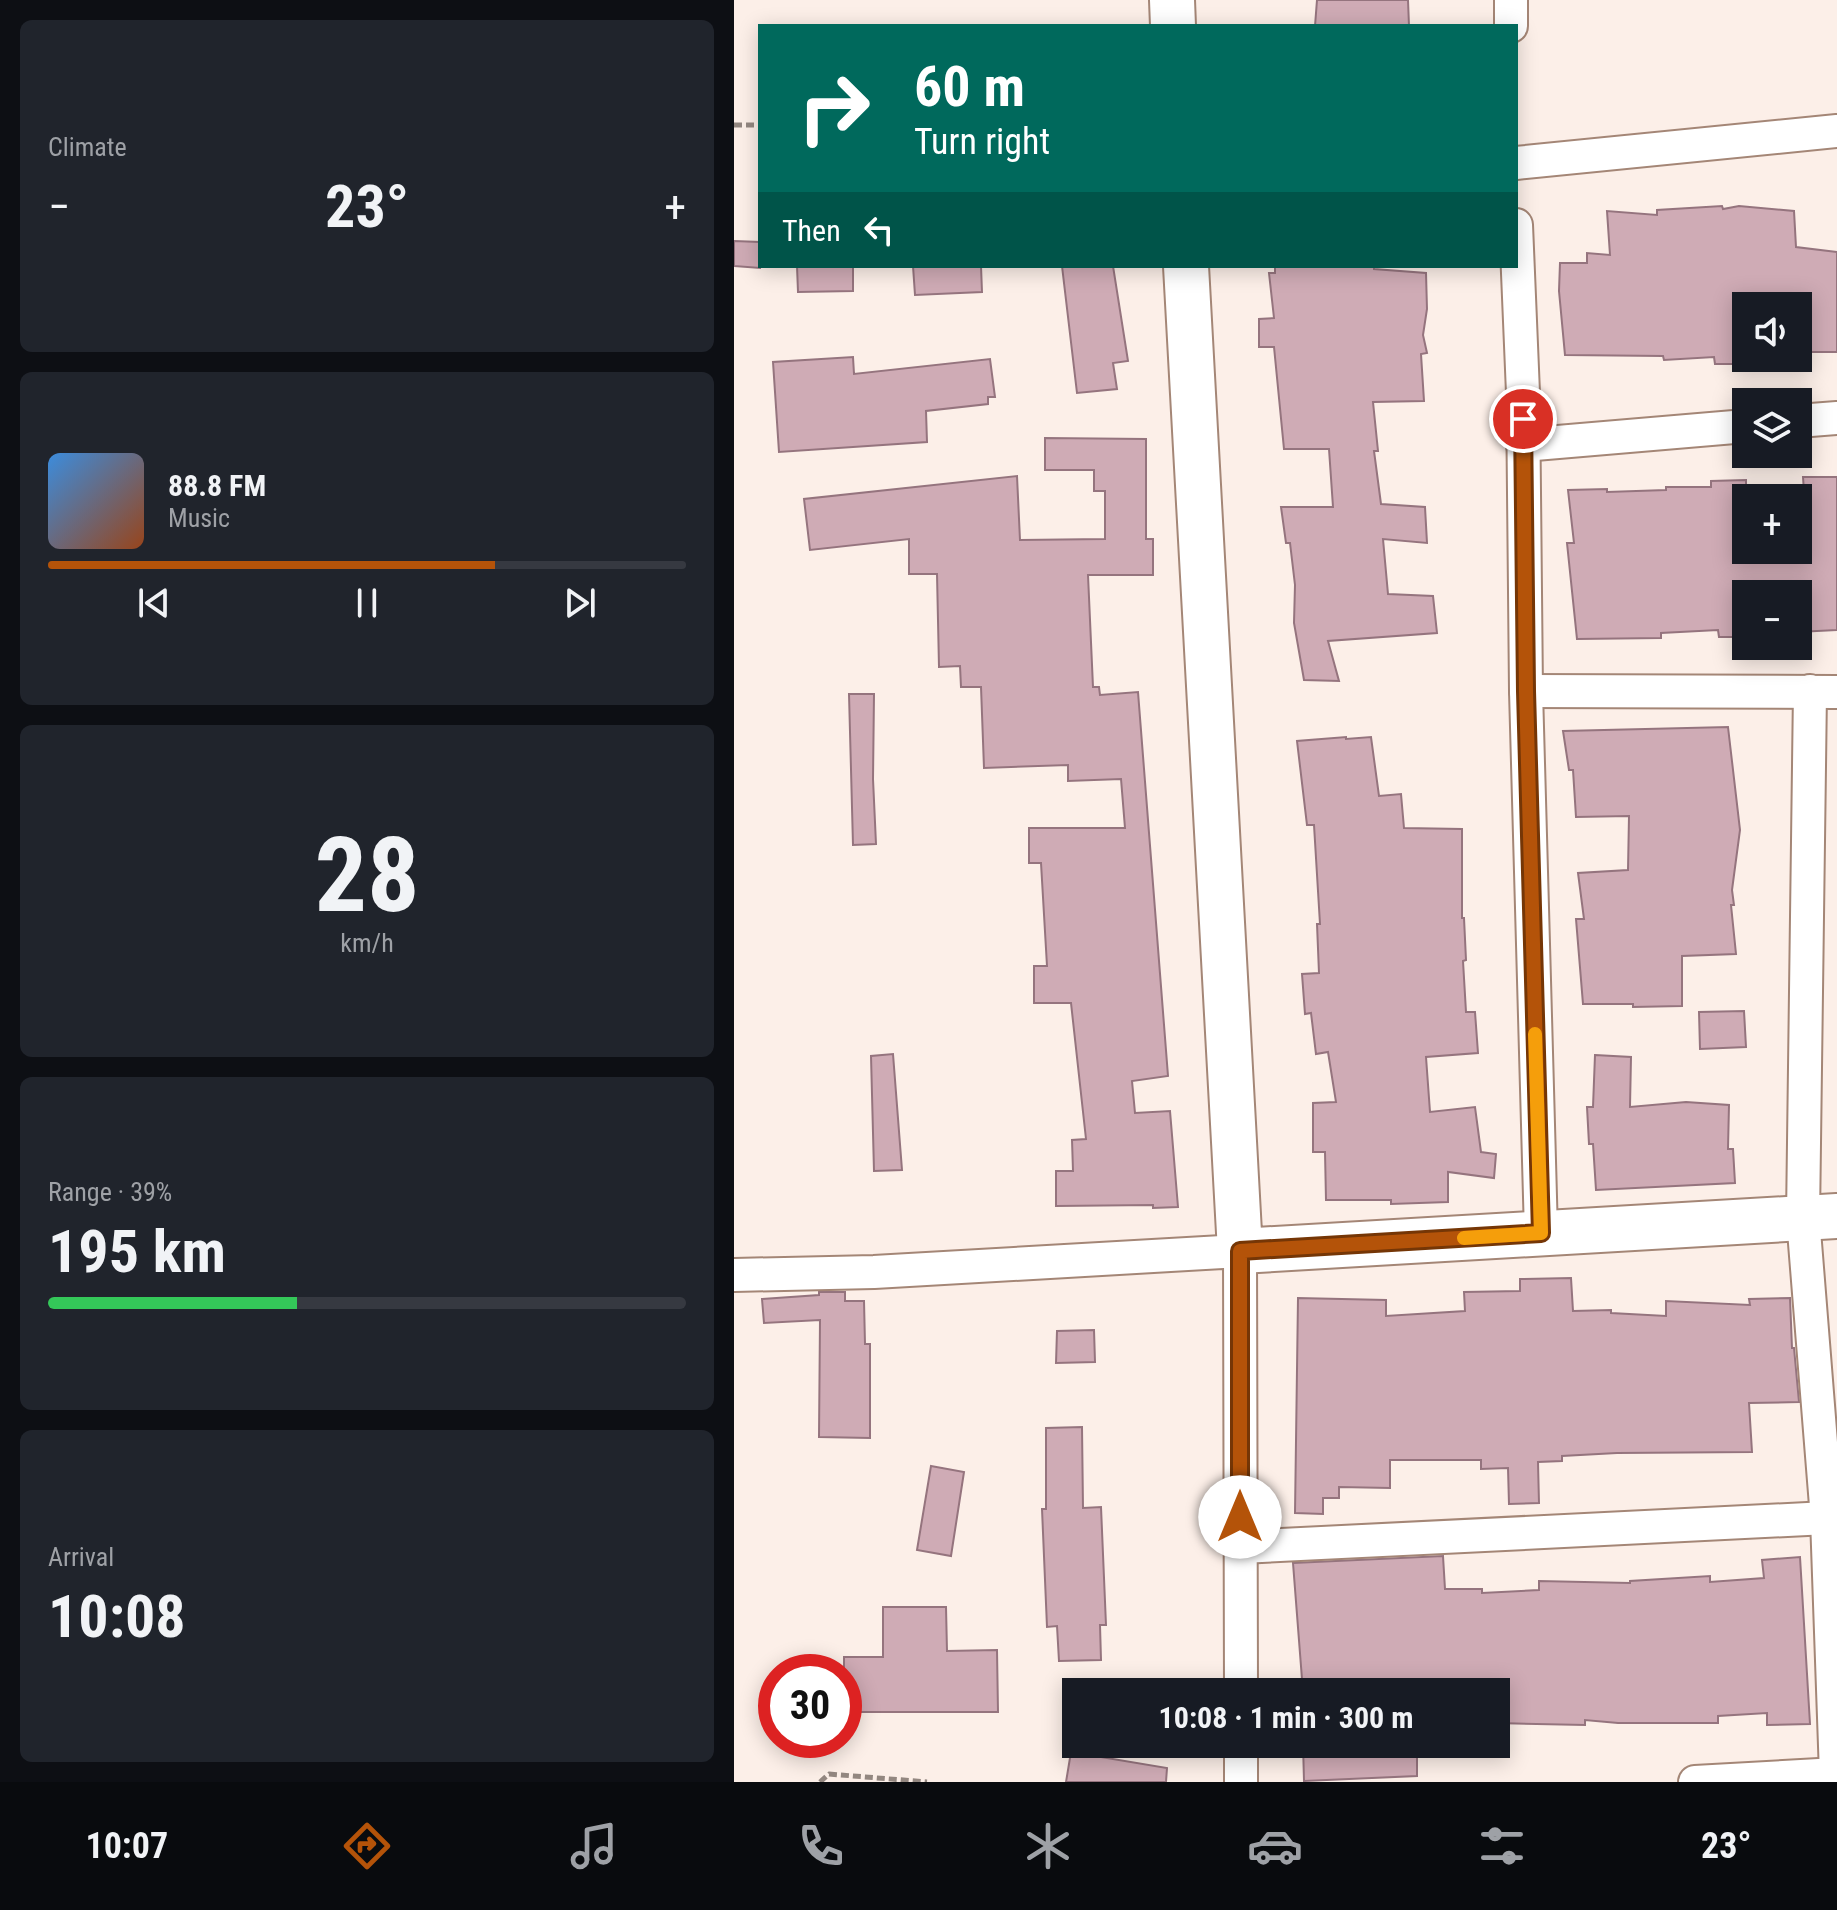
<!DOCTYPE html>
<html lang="en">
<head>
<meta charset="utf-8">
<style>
	body { margin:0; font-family:"Roboto Condensed",sans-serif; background:#20242c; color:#f1f3f6; height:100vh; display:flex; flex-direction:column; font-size:30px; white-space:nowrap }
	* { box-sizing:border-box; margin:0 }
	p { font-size:26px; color:#9ea1a6 }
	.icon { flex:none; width:44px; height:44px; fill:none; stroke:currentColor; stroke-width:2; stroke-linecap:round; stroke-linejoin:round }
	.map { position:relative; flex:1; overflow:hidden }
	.panel { display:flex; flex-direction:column; gap:20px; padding:20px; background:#0d0f14; width:734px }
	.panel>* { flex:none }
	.banner { position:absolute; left:24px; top:24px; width:760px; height:244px; border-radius:0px; box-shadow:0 4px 20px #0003; background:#00695c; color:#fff; overflow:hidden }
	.tools { position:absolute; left:998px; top:292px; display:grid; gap:16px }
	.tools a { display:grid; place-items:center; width:80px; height:80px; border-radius:0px; background:#171b24; box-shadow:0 4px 20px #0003; font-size:40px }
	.speed { position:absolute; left:24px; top:1654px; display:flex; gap:16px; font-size:40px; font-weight:700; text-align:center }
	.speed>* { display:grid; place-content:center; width:104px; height:104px; border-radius:50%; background:#171b24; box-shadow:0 4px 20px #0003; line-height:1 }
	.speed .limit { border:12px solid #d22; background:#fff; color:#111 }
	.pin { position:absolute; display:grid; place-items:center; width:68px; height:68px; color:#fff; margin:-34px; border:4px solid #fff; border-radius:50%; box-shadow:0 2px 8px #0007 }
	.me { position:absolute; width:88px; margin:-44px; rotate:0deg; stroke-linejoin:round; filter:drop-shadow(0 0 6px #0008) }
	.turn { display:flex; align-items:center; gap:28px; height:168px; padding:0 24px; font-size:36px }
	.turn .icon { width:104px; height:104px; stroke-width:2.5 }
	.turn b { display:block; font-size:56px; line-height:68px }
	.then { display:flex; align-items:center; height:76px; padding:0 24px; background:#0003; gap:16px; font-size:30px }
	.big { font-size:60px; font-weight:700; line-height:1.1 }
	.panel .tile { flex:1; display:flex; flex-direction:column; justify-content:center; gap:12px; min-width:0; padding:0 28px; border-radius:12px; background:#20242c }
	.panel .dial { align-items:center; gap:0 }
	.dial b { font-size:104px; line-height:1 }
	.song { display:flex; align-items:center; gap:24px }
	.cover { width:96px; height:96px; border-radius:12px; background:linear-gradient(135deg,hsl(210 70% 55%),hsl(20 70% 35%)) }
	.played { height:8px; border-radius:4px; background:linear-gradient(90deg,#b45309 70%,#363941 70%) }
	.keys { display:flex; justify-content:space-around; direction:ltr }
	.heat { display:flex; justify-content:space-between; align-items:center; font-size:44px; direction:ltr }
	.charge { height:12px; border-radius:6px; background:linear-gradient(90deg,#34c759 39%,#363941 0) }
	.trip { position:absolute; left:328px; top:1678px; width:448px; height:80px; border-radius:0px; background:#171b24; box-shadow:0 4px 20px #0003; font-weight:700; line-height:80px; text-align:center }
	.dock { display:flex; height:128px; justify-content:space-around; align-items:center; background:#090b0e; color:#9ea1a6 }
	.dock .icon { width:56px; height:56px }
	.dock .active { color:#b45309 }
	.dock b { font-size:36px; color:#f1f3f6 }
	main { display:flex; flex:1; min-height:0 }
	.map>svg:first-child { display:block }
	.building { fill:#cfabb5; stroke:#95747e; stroke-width:2 }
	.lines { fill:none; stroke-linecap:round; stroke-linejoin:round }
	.street-casing { stroke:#a48676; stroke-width:36 }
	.secondary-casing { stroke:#a48676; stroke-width:48 }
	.path { stroke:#938780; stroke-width:5; stroke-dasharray:8 4; stroke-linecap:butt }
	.street { stroke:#fff; stroke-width:32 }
	.secondary { stroke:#fff; stroke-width:44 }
	.route-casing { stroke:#753606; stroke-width:20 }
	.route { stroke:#b45309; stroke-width:14 }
	.slow { stroke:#f59e0b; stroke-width:14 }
</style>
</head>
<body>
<main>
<section class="panel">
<div class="tile"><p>Climate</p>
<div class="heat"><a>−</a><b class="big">23°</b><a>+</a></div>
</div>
<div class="tile">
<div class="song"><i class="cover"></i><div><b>88.8 FM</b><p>Music</p></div></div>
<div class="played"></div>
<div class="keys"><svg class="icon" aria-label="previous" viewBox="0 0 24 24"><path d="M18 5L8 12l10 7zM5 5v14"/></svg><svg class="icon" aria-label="pause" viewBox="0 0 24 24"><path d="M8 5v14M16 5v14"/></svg><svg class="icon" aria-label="next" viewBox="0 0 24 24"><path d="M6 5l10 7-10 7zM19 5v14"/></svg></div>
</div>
<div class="tile dial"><b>28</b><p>km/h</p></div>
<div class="tile"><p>Range · 39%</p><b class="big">195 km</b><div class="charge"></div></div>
<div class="tile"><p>Arrival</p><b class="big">10:08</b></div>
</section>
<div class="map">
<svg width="1103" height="1782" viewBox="0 0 1103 1782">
	<rect width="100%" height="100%" fill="#fcefe8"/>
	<g class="building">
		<polygon points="583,0 674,0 675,26 581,26"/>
		<polygon points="988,206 989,209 1005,206 1060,211 1062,247 1103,252 1103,352 1073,352 1069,306 1012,306 1012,364 981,364 980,357 930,360 929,356 831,355 825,291 826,263 853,263 853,253 876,255 873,211 923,215 923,210"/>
		<polygon points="0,241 26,242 26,268 0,266"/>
		<polygon points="63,266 119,266 119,291 64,292"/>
		<polygon points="179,266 247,266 248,292 181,295"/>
		<polygon points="328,266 379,266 394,361 379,363 383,389 343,393"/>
		<polygon points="541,266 640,266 640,269 692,273 693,309 689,335 693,353 687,354 690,401 639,402 644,451 640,451 647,504 691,507 693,543 649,539 654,594 699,596 703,633 594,641 605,681 570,680 560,623 561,585 556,543 552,543 547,507 599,507 595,449 550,449 540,347 525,347 525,319 540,318 535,273 541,273"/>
		<polygon points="119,357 120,374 256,359 261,397 254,397 254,404 192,411 193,442 45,452 39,362"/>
		<polygon points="311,438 412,439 412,539 419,539 419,575 354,575 359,687 365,687 366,695 404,692 434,1076 398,1081 401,1113 436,1111 444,1207 419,1208 419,1205 322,1206 322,1171 339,1171 338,1140 352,1139 337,1003 300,1003 300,966 313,966 307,863 295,863 295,828 391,828 387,779 334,781 334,765 250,768 247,687 227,687 226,666 205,667 203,574 175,574 175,539 76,550 70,499 283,476 286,540 371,539 371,491 360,491 360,470 311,470"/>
		<polygon points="1069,477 1103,477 1103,630 1064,632 1064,594 1012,594 1012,637 985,637 984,630 927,633 927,638 843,639 833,543 840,543 834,490 873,489 873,492 932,490 932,487 977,487 977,481 1012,480 1012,550 1064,550 1064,491 1070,492"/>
		<polygon points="115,694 140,694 139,779 142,844 119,845"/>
		<polygon points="994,727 1006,830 998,890 1000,905 997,905 1002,954 948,956 948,1006 899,1007 899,1004 849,1004 842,919 850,919 844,873 894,870 895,816 842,817 839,770 835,770 829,731"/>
		<polygon points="612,737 612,739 637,737 645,796 667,794 670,828 728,829 728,918 730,918 732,960 729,961 732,1012 741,1012 744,1053 692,1057 696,1112 741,1107 747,1152 762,1154 760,1178 714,1172 714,1202 657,1204 657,1200 592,1200 591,1152 579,1152 579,1103 602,1102 594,1052 582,1054 577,1013 571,1014 568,974 585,973 583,924 586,924 580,825 573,825 563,741"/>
		<polygon points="1010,1011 1012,1047 966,1049 965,1012"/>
		<polygon points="159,1054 168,1170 140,1171 137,1056"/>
		<polygon points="861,1055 897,1057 896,1107 952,1102 995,1105 994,1149 999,1149 1001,1183 862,1190 859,1144 855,1144 853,1107 859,1107"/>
		<polygon points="837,1278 839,1311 877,1310 877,1313 932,1316 932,1301 1016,1305 1015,1299 1056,1298 1058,1348 1060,1348 1065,1402 1015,1403 1018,1452 883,1453 828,1456 828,1461 804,1462 805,1503 775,1504 774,1468 747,1469 747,1460 656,1460 656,1488 605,1487 605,1498 589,1498 589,1514 561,1513 564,1298 652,1300 652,1316 731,1311 730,1292 786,1291 786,1279"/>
		<polygon points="85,1292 111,1292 111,1301 130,1301 131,1344 136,1344 136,1438 85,1437 86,1320 30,1323 28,1299 85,1295"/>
		<polygon points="360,1330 361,1362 322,1363 323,1331"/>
		<polygon points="348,1427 349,1508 367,1507 372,1625 366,1625 367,1660 325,1661 323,1626 313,1627 308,1509 312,1509 312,1428"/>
		<polygon points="197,1466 230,1472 217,1556 183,1550"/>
		<polygon points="709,1556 711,1589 748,1589 748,1593 805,1590 805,1581 896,1583 896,1581 976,1576 976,1582 1030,1578 1028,1560 1066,1557 1076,1724 1033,1725 1033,1713 984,1716 984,1723 884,1723 851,1720 851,1725 762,1723 762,1692 569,1692 559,1563"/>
		<polygon points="149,1607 212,1607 213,1651 263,1650 264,1712 110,1712 110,1657 149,1657"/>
		<polygon points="569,1744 683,1745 683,1776 570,1781"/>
		<polygon points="337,1752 433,1768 432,1782 332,1782"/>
	</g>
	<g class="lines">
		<g class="street-casing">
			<g id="street">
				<polyline points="777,0 777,26"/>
				<polyline points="782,163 1103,131"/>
				<polyline points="782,225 789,393 792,691 807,1233"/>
				<polyline points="1064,421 1103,418"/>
				<polyline points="789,445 1012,426"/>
				<polyline points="792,691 1103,692"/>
				<polyline points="1076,691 1069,1218 1093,1518 1102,1774"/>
				<polyline points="0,1275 140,1272 506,1251 507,1692"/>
				<polyline points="507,1547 1093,1518"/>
				<polyline points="507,1744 507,1782"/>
				<polyline points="961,1782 1103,1774"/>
			</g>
		</g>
		<g class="secondary-casing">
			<g id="secondary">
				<polyline points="438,0 439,26"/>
				<polyline points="452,266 506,1251 1103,1216"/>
			</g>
		</g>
		<g class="path">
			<polyline points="0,125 26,125"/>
			<polyline points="86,1782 95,1774 193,1782"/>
		</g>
		<use href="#street" class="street"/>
		<use href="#secondary" class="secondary"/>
	</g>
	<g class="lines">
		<g class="route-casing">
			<polyline id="route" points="506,1517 506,1251 807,1233 792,691 789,419"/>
		</g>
		<use href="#route" class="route"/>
		<polyline class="slow" points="730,1238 807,1233 801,1034"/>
	</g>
</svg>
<div class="tools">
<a><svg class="icon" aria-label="sound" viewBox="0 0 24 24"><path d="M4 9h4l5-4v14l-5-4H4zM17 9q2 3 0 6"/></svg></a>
<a><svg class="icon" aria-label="layers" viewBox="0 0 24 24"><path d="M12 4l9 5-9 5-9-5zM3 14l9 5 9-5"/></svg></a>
<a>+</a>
<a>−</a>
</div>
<div class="speed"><div class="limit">30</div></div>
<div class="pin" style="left:789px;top:419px;background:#d93025"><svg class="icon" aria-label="arrive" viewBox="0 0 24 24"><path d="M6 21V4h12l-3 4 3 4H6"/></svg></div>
<svg class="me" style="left:506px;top:1517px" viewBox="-20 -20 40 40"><circle r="19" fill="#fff"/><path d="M0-13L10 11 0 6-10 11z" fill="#b45309"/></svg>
<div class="trip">10:08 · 1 min · 300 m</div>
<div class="banner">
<div class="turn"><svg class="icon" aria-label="right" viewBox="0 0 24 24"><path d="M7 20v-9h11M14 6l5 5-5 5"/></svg><div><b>60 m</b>Turn right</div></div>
<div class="then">Then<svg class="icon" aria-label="left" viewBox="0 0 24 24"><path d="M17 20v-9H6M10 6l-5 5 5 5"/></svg></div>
</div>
</div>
</main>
<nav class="dock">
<b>10:07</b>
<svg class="icon active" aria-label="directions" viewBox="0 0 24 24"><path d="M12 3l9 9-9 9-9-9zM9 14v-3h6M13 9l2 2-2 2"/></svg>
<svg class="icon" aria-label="music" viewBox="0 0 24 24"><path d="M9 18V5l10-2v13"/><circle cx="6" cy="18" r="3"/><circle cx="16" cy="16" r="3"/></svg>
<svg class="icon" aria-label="phone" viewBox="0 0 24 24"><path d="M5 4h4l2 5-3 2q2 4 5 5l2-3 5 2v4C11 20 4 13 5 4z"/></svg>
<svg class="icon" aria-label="climate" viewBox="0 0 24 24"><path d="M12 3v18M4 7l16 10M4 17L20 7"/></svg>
<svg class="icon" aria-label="car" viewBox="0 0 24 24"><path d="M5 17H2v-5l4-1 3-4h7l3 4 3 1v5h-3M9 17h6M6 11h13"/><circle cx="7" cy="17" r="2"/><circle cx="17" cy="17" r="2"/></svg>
<svg class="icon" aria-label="filters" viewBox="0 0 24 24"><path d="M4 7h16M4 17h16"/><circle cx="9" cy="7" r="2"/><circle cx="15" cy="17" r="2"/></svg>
<b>23°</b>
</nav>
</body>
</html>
